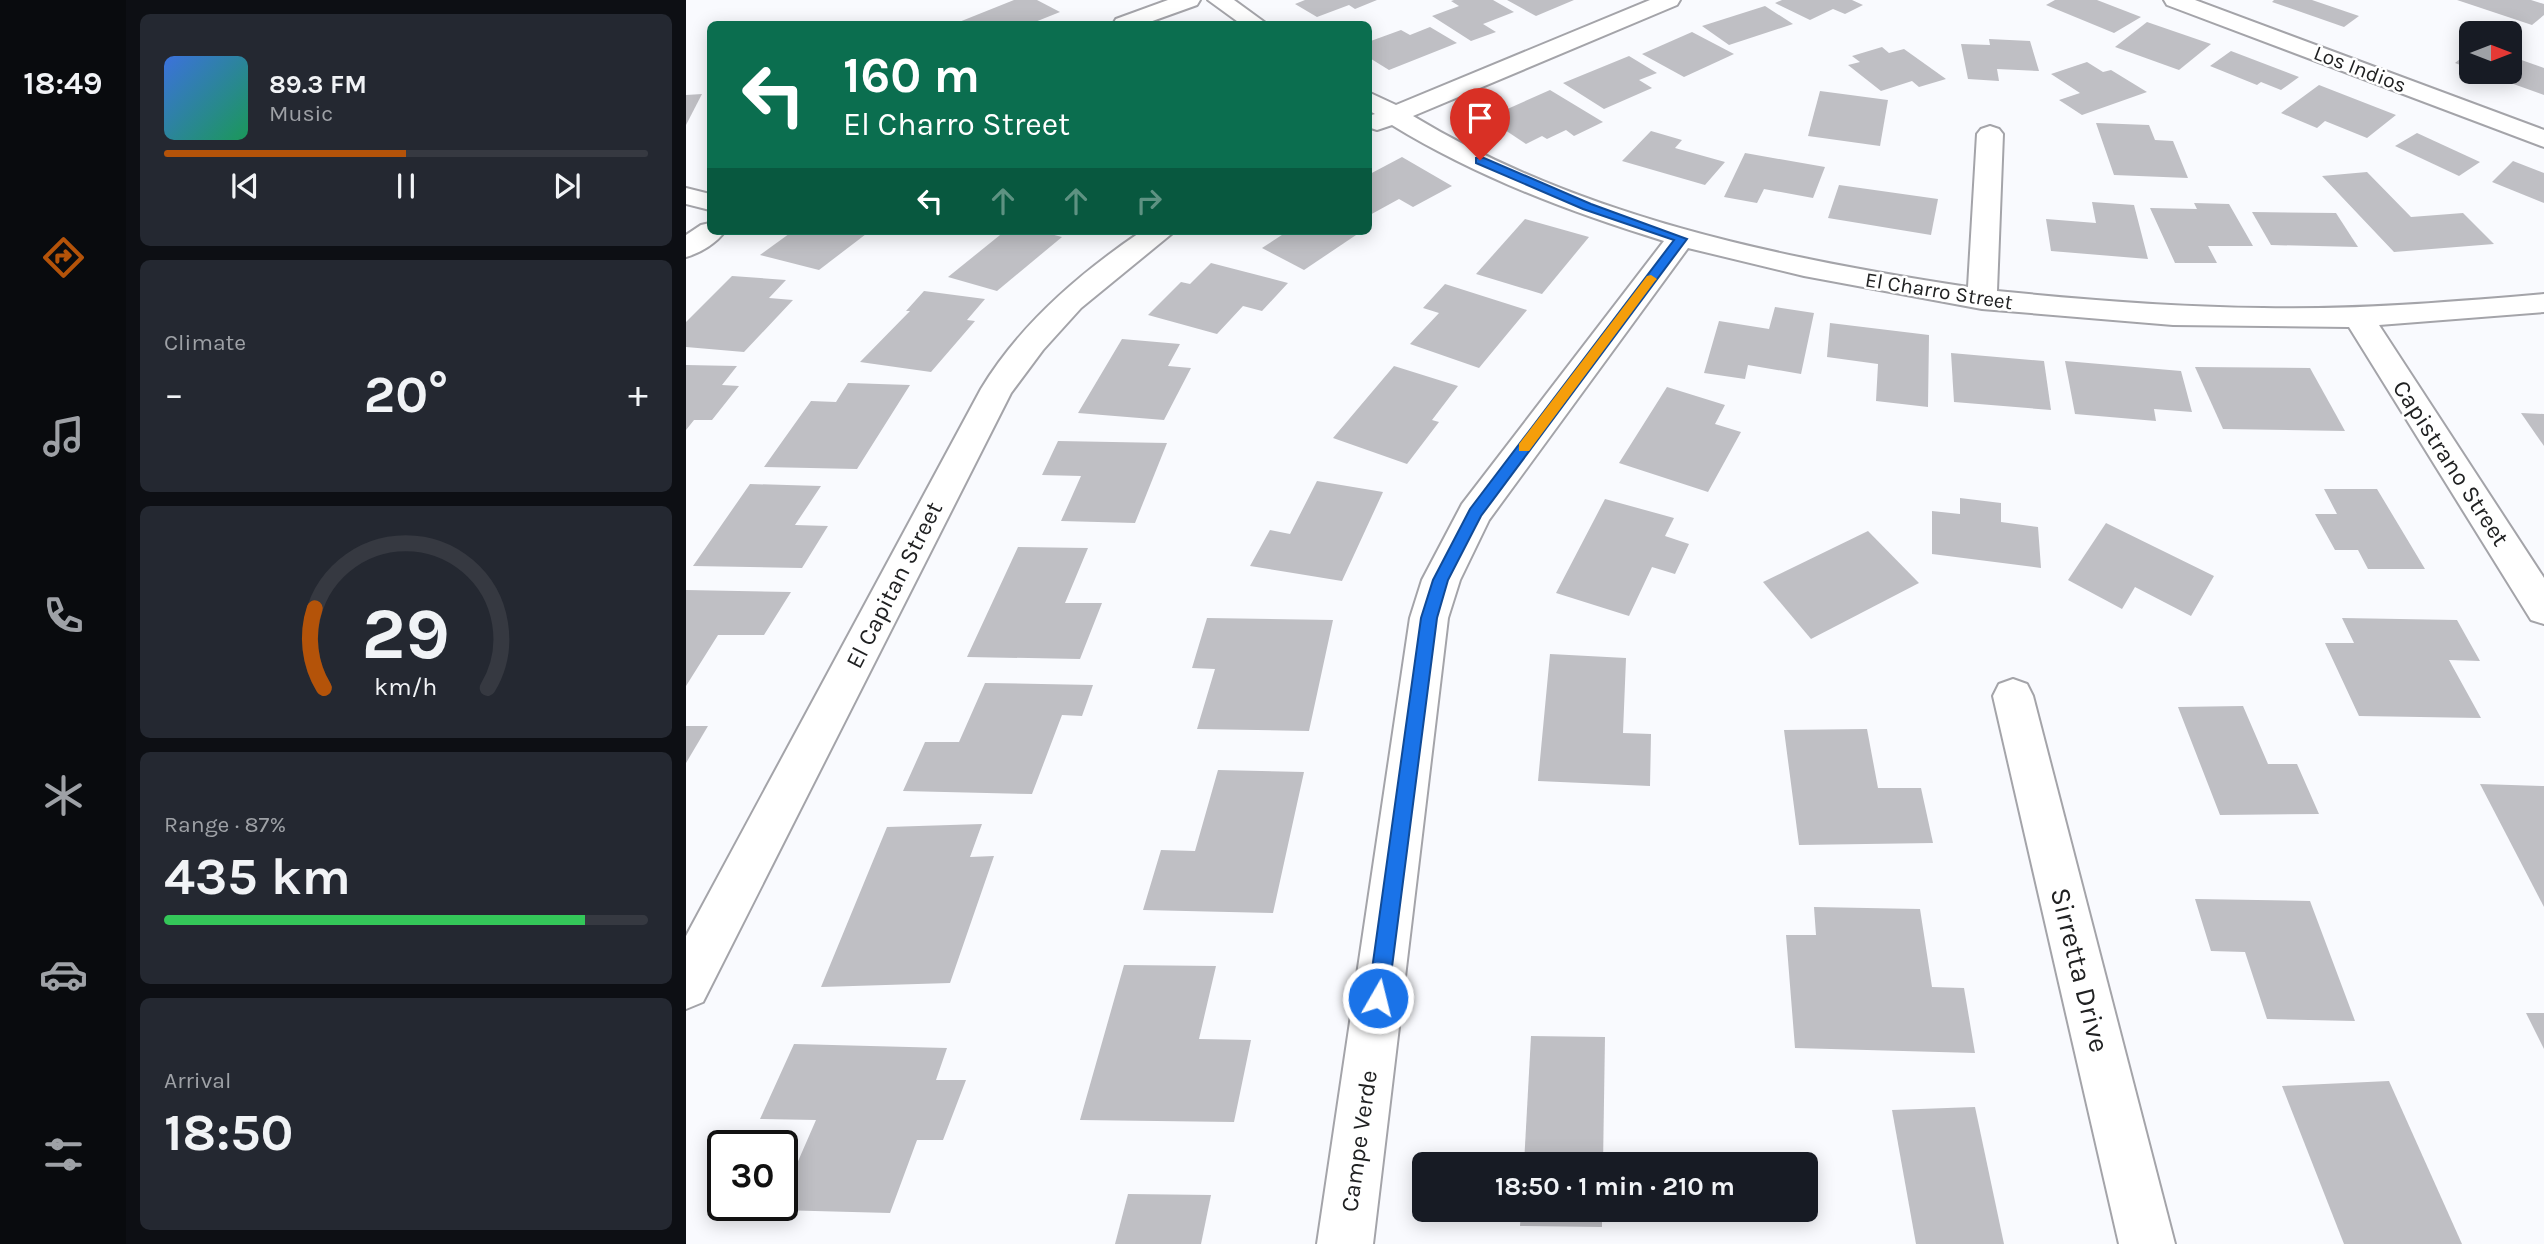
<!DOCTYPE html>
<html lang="en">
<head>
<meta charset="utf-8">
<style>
	body { margin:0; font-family:Karla,sans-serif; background:#242831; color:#f1f3f6; height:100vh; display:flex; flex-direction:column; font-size:26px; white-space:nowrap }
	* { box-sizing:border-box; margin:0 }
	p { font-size:23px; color:#9ea1a6 }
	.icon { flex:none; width:38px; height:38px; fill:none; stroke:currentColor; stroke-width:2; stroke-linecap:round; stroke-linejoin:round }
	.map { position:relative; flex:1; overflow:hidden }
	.sheet { display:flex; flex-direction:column; gap:14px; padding:14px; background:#0d0f14; width:560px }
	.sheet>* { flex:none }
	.guide { position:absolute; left:21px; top:21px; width:665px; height:214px; border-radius:10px; box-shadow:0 4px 18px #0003; background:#0b6e4f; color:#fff; overflow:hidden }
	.needle { width:46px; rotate:90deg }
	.tools { position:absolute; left:1773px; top:21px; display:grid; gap:14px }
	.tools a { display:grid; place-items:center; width:63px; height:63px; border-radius:10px; background:#171b24; box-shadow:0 4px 18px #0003; font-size:35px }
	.speed { position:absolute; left:21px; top:1130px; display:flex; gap:14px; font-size:35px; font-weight:700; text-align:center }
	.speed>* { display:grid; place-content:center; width:91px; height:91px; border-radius:50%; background:#171b24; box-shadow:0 4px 18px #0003; line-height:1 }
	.speed .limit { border:4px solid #111; border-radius:10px; background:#fff; color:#111 }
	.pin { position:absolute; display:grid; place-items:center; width:60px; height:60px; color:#fff; margin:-72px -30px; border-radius:50% 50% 50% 0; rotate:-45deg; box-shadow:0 0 7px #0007 }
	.pin .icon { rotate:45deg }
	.me { position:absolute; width:77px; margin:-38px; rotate:8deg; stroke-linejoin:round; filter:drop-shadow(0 0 5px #0008) }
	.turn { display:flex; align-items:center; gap:24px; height:147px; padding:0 21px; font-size:32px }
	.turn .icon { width:91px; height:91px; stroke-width:2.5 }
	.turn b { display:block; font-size:49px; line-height:60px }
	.lanes { display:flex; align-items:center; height:66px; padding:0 21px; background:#0003; justify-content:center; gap:35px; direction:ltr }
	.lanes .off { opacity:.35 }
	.big { font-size:52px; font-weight:700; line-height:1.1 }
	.sheet .widget { flex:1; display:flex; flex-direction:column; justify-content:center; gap:10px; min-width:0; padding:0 24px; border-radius:10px; background:#242831 }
	.sheet .dial { align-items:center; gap:0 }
	.dial svg { height:182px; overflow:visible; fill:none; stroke:#363941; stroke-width:7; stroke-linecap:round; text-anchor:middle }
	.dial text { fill:#f1f3f6; stroke:none }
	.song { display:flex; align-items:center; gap:21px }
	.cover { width:84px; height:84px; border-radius:10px; background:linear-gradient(135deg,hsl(220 70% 55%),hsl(150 70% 35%)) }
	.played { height:7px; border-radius:4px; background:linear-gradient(90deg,#b45309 50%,#363941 50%) }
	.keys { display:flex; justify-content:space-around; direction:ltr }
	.heat { display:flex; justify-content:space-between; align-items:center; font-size:38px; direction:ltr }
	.charge { height:10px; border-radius:5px; background:linear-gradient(90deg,#34c759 87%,#363941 0) }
	.trip { position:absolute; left:726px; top:1152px; width:406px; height:70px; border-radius:10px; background:#171b24; box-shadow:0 4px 18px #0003; font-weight:700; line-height:70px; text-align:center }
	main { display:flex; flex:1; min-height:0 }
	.dock { display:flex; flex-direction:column; width:126px; justify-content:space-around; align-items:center; background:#090b0e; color:#9ea1a6 }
	.dock .icon { width:49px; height:49px }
	.dock .selected { color:#b45309 }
	.dock b { font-size:32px; color:#f1f3f6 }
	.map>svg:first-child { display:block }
	.building { fill:#bfbfc4 }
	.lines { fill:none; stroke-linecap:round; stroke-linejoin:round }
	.minor-casing { stroke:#a4a4a9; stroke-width:4 }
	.minor { fill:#fff; fill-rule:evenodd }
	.route { fill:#1a73e8; stroke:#114b97; stroke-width:2 }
	.slow { fill:#f59e0b }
	.labels { text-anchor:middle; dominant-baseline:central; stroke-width:5; stroke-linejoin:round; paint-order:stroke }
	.far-street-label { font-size:21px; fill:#202122; stroke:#fff }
	.street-label { font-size:24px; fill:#202122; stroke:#fff }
	.near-street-label { font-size:28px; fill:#202122; stroke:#fff }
</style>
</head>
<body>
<main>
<nav class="dock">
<b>18:49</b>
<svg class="icon selected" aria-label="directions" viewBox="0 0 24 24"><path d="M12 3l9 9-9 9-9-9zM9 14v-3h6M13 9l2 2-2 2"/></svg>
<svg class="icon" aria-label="music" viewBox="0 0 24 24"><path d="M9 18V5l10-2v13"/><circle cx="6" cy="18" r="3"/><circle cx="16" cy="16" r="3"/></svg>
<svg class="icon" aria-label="phone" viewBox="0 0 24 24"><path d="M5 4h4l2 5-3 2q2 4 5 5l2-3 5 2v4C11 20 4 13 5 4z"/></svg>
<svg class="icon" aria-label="climate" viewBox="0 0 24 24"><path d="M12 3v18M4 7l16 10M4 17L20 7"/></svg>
<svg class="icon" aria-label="car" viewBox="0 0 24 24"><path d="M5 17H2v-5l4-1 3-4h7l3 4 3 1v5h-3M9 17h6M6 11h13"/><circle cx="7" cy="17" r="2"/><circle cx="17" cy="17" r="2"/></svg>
<svg class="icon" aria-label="filters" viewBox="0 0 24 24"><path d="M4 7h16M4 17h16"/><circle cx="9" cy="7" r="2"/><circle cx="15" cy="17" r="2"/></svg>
</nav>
<section class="sheet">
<div class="widget">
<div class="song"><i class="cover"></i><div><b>89.3 FM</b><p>Music</p></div></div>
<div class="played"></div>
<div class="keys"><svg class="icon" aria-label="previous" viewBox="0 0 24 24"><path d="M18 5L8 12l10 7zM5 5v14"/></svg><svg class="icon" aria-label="pause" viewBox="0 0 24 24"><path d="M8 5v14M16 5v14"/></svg><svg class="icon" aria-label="next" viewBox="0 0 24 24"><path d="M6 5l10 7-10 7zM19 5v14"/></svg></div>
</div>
<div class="widget"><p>Climate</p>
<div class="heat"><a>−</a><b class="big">20°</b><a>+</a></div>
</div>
<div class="widget dial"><svg viewBox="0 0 100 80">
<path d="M14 69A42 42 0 1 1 86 69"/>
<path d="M14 69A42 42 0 0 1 10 34" stroke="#b45309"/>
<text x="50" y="56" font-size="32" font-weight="700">29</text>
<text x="50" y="72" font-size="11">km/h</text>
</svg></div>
<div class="widget"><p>Range · 87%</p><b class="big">435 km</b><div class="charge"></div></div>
<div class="widget"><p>Arrival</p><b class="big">18:50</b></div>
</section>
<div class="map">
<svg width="1858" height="1244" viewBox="0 0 1858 1244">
	<rect width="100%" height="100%" fill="#f9fafe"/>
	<g class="building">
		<polygon points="328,0 351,0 374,12 344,24 268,24"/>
		<polygon points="619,0 691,0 669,9 663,5 631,17 609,4"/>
		<polygon points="768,0 807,0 828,12 797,24 810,32 785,41 746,16 773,6 765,1"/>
		<polygon points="821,0 888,0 850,16"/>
		<polygon points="1096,0 1166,0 1177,5 1159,14 1147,9 1124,20 1089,3"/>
		<polygon points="1369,0 1411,0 1455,17 1428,33 1360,5"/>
		<polygon points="1588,0 1626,0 1673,16 1658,27 1586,2"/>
		<polygon points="1771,0 1845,0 1858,4 1858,15 1846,25"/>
		<polygon points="1079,6 1107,24 1043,45 1016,26"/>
		<polygon points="1461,22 1525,44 1493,70 1429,47"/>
		<polygon points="744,27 771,43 703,70 682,57 682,42 715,30 724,35"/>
		<polygon points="1006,32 1048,54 998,77 956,54"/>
		<polygon points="1303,39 1344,41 1353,71 1311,69 1313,81 1282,79 1275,44 1304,45"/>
		<polygon points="1196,47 1203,53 1218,49 1260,79 1233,87 1226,81 1195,91 1162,65 1174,62 1166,56"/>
		<polygon points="1785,50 1785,69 1769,63"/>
		<polygon points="1545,51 1613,77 1595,90 1575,82 1571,85 1524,66"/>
		<polygon points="943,56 971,73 953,80 966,88 918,109 877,83"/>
		<polygon points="1824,56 1858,68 1858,95 1794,72 1824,72"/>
		<polygon points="1401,62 1417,72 1425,70 1461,92 1396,115 1373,100 1394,93 1365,74"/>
		<polygon points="1633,85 1710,115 1681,138 1639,121 1631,128 1595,113"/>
		<polygon points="864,90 917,122 888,136 880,130 861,139 856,136 840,144 801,118"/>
		<polygon points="1134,91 1202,100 1194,146 1122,136"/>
		<polygon points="16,94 0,125 0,95"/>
		<polygon points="1410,123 1463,125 1469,140 1487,141 1502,178 1428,175"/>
		<polygon points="965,131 996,140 989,148 1039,162 1019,185 936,161"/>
		<polygon points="1731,133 1794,162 1773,176 1709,146"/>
		<polygon points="1059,153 1139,167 1127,198 1078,189 1071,203 1038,197"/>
		<polygon points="716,157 766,186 727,207 713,199 682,216 682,175"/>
		<polygon points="1827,161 1858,173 1858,203 1806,182"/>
		<polygon points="1681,172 1725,217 1777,213 1808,244 1708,252 1636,176"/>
		<polygon points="1153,185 1252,199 1245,235 1142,218"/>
		<polygon points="1406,202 1448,205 1462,259 1365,251 1360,219 1410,223"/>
		<polygon points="1508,203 1543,204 1567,246 1522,246 1531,263 1489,263 1464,208 1511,209"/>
		<polygon points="1566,212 1650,213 1672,247 1585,245"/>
		<polygon points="839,219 903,237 856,294 790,274"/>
		<polygon points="107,231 184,231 133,270 74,255"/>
		<polygon points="319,231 353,231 376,237 311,291 262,277"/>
		<polygon points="602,231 676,231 618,270 576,248"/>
		<polygon points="525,263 602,283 576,311 557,306 531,334 462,315 495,282 504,284"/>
		<polygon points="46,276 100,280 83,298 107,300 58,352 0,347 0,322"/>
		<polygon points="759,284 841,310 793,368 724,344 753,313 737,308"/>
		<polygon points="238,291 299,299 281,320 289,321 245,372 174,362 224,311 220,311"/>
		<polygon points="1089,307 1128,313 1115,374 1062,365 1059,379 1018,373 1033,321 1083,329"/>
		<polygon points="1144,323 1243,335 1242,407 1190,401 1192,364 1141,357"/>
		<polygon points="436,339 494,344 482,366 505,368 478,420 392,413"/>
		<polygon points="1265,353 1358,361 1365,410 1268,402"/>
		<polygon points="1379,361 1495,371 1506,412 1468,409 1470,421 1389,414"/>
		<polygon points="0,365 51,366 36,385 53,386 26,420 8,420 0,430"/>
		<polygon points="708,366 772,386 746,420 753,422 721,464 647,438"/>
		<polygon points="1509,367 1624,368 1659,431 1537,429"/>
		<polygon points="162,383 224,385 171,469 78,467 125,401 150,402"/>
		<polygon points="981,387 1039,405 1029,424 1055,432 1022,492 933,463"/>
		<polygon points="1835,413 1858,414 1858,446"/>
		<polygon points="372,441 481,443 449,523 375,521 395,476 356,475"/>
		<polygon points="631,481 697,492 656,581 564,566 584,530 604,534"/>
		<polygon points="64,484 135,486 109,525 142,526 116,568 7,566"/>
		<polygon points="1638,489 1691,489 1739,569 1682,569 1672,550 1649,550 1629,514 1651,514"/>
		<polygon points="1274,498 1315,503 1315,522 1352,527 1355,568 1246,554 1246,511 1274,514"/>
		<polygon points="919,499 988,518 979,536 1003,544 989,574 966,567 943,616 870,593"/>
		<polygon points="1420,523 1528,576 1505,616 1449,587 1436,609 1382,580"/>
		<polygon points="1182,531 1233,583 1125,639 1077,582"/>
		<polygon points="332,547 402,548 379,603 416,603 394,659 281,657"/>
		<polygon points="0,590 105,592 78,635 32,635 0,686"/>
		<polygon points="521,618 647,620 623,731 511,729 529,669 506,668"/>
		<polygon points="1656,618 1771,620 1794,661 1763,660 1795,718 1673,716 1639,643 1668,643"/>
		<polygon points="864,654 940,658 937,733 965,734 964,786 852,781"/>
		<polygon points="299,683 407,685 396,716 376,715 346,794 217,791 239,742 273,742"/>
		<polygon points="1557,706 1582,764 1611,764 1633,814 1534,815 1492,707"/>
		<polygon points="0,726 22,726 0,763"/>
		<polygon points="1181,729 1192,788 1235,788 1247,843 1113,845 1098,730"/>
		<polygon points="532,770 618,772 587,913 457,910 475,850 509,851"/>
		<polygon points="1794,784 1858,786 1858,907"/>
		<polygon points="296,824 284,857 308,856 264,983 135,987 201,827"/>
		<polygon points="1509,899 1624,901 1669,1021 1581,1019 1559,952 1525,951"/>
		<polygon points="1128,907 1234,909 1246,987 1278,988 1289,1053 1109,1048 1100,935 1130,935"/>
		<polygon points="438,965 530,966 513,1039 565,1040 548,1122 394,1120"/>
		<polygon points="1840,1013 1858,1013 1858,1049"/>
		<polygon points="845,1036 919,1037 917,1164 838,1164"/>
		<polygon points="108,1044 261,1048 250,1080 280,1080 257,1140 231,1140 204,1213 91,1210 93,1206 96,1206 96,1198 130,1120 74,1119"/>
		<polygon points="1703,1081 1776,1244 1658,1244 1596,1086"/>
		<polygon points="1289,1107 1318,1244 1230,1244 1206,1110"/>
		<polygon points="442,1194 525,1195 515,1244 429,1244"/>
		<polygon points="835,1209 916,1209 916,1227 834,1226"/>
	</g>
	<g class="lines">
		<g class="minor-casing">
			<g id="minor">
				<polygon points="482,0 514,0 511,5 458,24 427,24 430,19"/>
				<polygon points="522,0 548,0 581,24 555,24"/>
				<path d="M964 0H994L991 5 727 116C894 217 1091 258 1282 287L1291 134 1295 129 1304 126 1313 129 1317 134 1311 291C1400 300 1488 307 1577 308 1671 310 1764 302 1858 294V312L1693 325 1858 578V624L1845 620 1663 327 1487 325 1296 309 1118 276 1002 248 803 520 774 580 762 618 687 1244H631L724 618 736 580 776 504 978 241C884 212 791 177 706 125L691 130 682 127V116L689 114 682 110V92L710 105Z"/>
				<polygon points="1478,0 1509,0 1858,130 1858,147 1481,5"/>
				<polygon points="0,188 24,194 24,210 0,204"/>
				<path d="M24 223V231H39C31 243 14 253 0 257V235L15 225Z"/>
				<path d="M456 231H489L395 308 357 350 325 393 17 1002 0 1009V936L295 389C334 324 394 273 456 231Z"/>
				<polygon points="1327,679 1341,684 1347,696 1489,1244 1433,1244 1307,696 1313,684"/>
			</g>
		</g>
		<use href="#minor" class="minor"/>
	</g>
	<polygon class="route" points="790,158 798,158 905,204 1001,239 795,516 762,580 751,618 702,998 699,1005 692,1008 685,1005 682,998 735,618 747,580 784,509 988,240 897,209 790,163"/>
	<polygon class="slow" points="965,275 971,279 969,281 843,451 833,451 833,444 961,276"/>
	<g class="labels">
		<g class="far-street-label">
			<text transform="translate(1674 69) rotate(21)">Los Indios</text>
			<text transform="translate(1253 291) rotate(9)">El Charro Street</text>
		</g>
		<g class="street-label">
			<text transform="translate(1765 463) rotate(57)">Capistrano Street</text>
			<text transform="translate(208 585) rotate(-63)">El Capitan Street</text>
			<text transform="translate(673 1141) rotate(-82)">Campe Verde</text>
		</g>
		<g class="near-street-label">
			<text transform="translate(1394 970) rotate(76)">Sirretta Drive</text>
		</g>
	</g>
</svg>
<div class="tools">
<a><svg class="needle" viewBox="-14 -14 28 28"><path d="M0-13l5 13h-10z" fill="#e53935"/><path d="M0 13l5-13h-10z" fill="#9ea1a6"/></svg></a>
</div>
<div class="speed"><div class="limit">30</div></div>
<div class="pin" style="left:794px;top:160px;background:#d93025"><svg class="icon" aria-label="arrive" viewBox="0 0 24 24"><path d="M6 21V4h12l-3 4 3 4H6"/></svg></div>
<svg class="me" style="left:692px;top:998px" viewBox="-20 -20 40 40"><circle r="17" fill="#1a73e8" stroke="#fff" stroke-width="3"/><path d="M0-11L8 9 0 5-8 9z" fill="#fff"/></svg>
<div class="trip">18:50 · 1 min · 210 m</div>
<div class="guide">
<div class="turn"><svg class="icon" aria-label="left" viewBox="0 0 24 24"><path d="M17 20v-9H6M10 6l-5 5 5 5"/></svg><div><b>160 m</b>El Charro Street</div></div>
<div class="lanes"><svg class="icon" aria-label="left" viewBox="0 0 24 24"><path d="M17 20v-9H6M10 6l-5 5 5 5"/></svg><svg class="icon off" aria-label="ahead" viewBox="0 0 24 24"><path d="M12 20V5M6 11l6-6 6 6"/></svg><svg class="icon off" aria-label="ahead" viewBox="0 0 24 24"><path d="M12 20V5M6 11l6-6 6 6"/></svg><svg class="icon off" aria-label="right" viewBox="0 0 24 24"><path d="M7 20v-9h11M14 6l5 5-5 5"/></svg></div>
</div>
</div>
</main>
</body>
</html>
